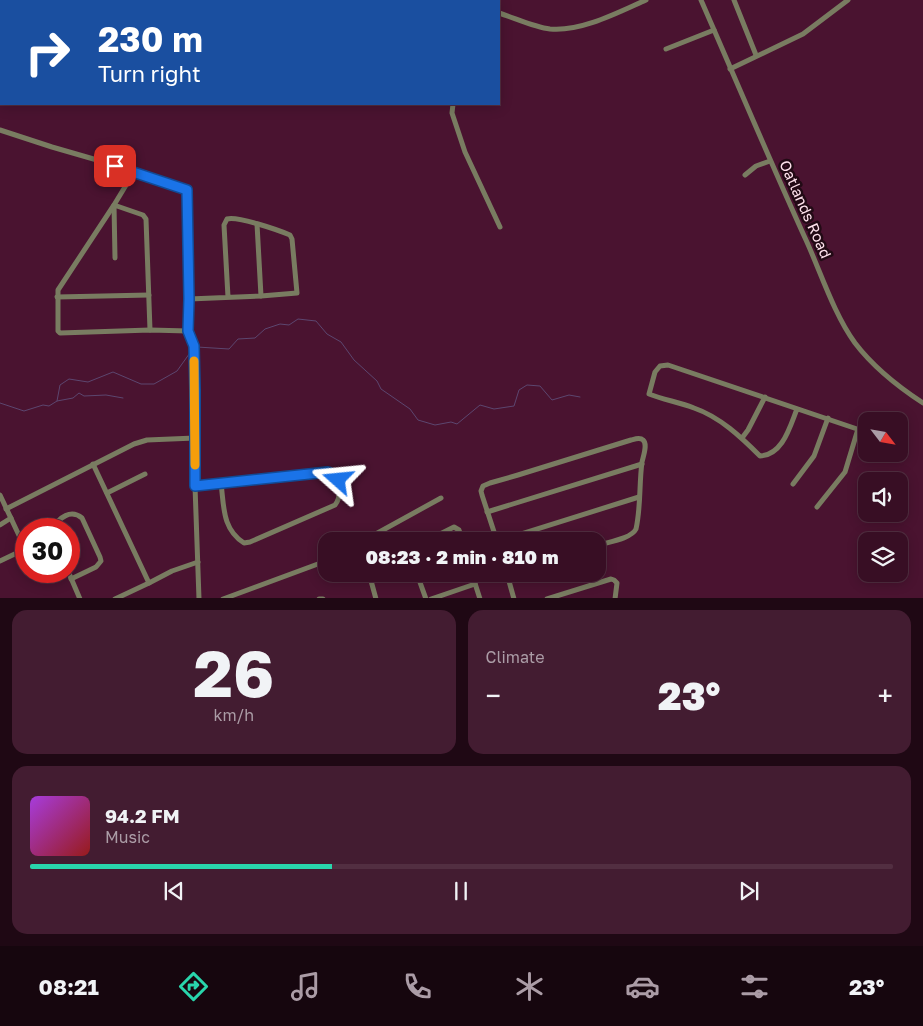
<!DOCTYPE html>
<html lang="en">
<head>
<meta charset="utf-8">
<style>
	body { margin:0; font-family:"Golos Text",sans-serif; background:#431c31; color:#f1f3f6; height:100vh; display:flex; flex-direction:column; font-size:19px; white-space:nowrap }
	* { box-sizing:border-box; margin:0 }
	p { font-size:16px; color:#ab9ca6 }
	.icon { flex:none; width:28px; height:28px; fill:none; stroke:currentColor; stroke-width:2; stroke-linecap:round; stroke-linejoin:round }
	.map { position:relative; height:598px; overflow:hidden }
	.side { display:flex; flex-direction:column; gap:12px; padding:12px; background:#1f0814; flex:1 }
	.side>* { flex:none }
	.top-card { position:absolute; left:0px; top:0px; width:500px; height:105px; box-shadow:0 2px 12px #0003,0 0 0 1px #522e41; background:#1a4fa0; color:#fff; overflow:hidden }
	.needle { width:32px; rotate:121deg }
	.tools { position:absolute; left:858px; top:412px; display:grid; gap:10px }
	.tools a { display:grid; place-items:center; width:50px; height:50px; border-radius:10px; background:#380e24; box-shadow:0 2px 12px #0003,0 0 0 1px #522e41; font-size:25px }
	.speed { position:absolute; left:15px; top:518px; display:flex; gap:10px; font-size:25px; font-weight:700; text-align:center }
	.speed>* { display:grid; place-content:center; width:65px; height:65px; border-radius:50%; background:#380e24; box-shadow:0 2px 12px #0003,0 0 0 1px #522e41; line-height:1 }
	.speed .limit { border:8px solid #d22; background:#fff; color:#111 }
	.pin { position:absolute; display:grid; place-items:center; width:42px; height:42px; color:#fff; margin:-21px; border-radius:10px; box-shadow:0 2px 8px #0006 }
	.me { position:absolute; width:55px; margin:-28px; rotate:288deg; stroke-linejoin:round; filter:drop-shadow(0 0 4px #0008) }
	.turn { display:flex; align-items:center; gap:18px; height:105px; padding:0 15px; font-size:22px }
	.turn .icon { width:65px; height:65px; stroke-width:2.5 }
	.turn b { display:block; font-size:35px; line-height:42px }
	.big { font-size:38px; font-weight:800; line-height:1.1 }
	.side .tile { flex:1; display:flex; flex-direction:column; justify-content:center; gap:8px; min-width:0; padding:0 18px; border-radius:15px; background:#431c31 }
	.side .dial { align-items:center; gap:0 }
	.dial b { font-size:65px; line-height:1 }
	.song { display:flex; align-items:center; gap:15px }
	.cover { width:60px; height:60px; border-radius:8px; background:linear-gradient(135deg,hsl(280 70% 55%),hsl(0 70% 35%)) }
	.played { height:5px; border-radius:2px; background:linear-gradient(90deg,#29d5ac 35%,#522e41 35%) }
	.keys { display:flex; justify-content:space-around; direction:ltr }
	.heat { display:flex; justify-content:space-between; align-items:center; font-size:28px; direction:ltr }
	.side .tiles { flex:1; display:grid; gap:12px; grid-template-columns:1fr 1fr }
	.tile:last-child { grid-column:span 2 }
	.trip { position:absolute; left:318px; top:532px; width:288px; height:50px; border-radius:15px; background:#380e24; box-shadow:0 2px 12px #0003,0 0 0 1px #522e41; font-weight:800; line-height:50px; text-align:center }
	.tab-bar { display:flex; height:80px; justify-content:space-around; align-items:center; background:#16060e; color:#ab9ca6 }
	.tab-bar .icon { width:35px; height:35px }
	.tab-bar .active { color:#29d5ac }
	.tab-bar b { font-size:22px; color:#f1f3f6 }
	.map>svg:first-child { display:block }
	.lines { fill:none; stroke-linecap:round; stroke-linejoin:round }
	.stream { stroke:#5c466f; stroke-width:1 }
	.minor { stroke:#797c61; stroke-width:5 }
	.route-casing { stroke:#114b97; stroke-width:12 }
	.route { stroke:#1a73e8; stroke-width:9 }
	.slow { stroke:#f59e0b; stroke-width:9 }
	.labels { text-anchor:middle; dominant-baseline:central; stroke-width:5; stroke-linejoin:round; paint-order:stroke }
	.street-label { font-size:15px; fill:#fee1ec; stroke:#220a15 }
</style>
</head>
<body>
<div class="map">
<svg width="923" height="599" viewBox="0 0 923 599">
	<rect width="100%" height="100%" fill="#4a1330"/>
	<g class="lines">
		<g class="stream">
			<polyline points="197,347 229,349 238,339 255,338 265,329 280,324 289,325 298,319 316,321 327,334 341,342 354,360 377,381 381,389 410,409 418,420 435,425 451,422 457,424 480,405 494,409 514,406 519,390 527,385 540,386 552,400 569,395 580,397"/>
			<polyline points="57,401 60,385 69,379 88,382 113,372 141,384 154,384 177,371 192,350"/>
			<polyline points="0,403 24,411 43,405 49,406 57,401 73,398 79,393 84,396 106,395 123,398"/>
		</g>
		<g class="minor">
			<polyline points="0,0 3,1"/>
			<polyline points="461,0 465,1"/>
			<path d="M701 0C736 80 770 161 806 240 821 273 834 314 855 343 874 368 897 386 923 403"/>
			<polyline points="734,0 756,55"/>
			<polyline points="40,1 40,0"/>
			<polyline points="141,1 142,0"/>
			<path d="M499 13C515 18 534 27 550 29 581 32 619 12 646 0"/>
			<polyline points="666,49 714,30"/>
			<polyline points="730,69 803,34 848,0"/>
			<polyline points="453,104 452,113 465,152 500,227"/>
			<polyline points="0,130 52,147 97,160 187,190 189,299 188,331 194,346 195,390 195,486 199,599"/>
			<polyline points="134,172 114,205 58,290 58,331 60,333 150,330 188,331"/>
			<polyline points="745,175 756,166 770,161"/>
			<polyline points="257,224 261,296"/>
			<polyline points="115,258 114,205 143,215 146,219 150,330"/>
			<polyline points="57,297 149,295"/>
			<path d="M189 299 261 296 297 293 292 239 290 235C278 230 238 216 227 219L224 225 228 297"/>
			<path d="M797 409C790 426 783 455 760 456 741 437 720 417 694 408 679 402 664 400 649 394L655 372 660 366 668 365 866 432"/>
			<polyline points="742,438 748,430 765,397"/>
			<polyline points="93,464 149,583"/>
			<polyline points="793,484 814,456 828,418"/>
			<path d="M195 486 329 472C341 475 342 496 335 505L250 542 244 543C222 529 224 506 221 483"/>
			<polyline points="107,493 145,474"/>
			<polyline points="0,495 24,546 23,549 21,551 0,561"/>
			<polyline points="817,507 845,472 858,429"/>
			<polyline points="6,509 134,444 147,440 195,438"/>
			<polyline points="487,512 642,464"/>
			<polyline points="0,525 11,518"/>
			<path d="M53 529C59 517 71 509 82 518L100 557 101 561 96 567 71 579"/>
			<polyline points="363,541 441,498"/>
			<polyline points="426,541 454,527 459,530 463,541"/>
			<path d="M497 541 482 495 481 491 483 486 490 483 518 475 631 440C635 439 640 437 643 440 648 444 643 457 642 462 639 484 641 507 636 529 631 539 607 542 596 546"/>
			<polyline points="499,541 639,497"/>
			<polyline points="68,571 80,599"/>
			<polyline points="370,574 370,577 376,599"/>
			<polyline points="417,574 426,599"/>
			<polyline points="472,574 480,599"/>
			<polyline points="507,574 514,599"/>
			<polyline points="115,599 149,583 172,571 198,562"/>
			<polyline points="223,599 326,561"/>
			<polyline points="319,599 323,599"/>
			<polyline points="431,599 475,584"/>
			<polyline points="547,599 611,579 614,580 617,583 615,599"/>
		</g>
	</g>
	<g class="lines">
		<g class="route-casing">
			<polyline id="route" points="115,166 187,190 189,299 188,331 194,346 195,390 195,486 328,472 335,475 338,480"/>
		</g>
		<use href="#route" class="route"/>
		<polyline class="slow" points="194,361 195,465"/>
	</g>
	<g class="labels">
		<g class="street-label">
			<text transform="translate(806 209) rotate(66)">Oatlands Road</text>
		</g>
	</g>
</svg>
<div class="tools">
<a><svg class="needle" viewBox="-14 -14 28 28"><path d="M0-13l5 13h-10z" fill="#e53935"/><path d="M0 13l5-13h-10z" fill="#ab9ca6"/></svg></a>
<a><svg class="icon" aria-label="sound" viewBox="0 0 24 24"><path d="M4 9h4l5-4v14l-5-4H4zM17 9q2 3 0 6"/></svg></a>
<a><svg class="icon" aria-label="layers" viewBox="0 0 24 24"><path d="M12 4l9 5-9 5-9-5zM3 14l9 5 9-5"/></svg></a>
</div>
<div class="speed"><div class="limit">30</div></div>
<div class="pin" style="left:115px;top:166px;background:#d93025"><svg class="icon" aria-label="arrive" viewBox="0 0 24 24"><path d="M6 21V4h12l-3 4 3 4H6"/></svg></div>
<svg class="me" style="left:338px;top:480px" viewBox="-20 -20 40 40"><path d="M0-17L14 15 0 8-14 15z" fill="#1a73e8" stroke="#fff" stroke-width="4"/></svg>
<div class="trip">08:23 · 2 min · 810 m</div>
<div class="top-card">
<div class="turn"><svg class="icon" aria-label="right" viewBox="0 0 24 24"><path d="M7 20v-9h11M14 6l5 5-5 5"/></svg><div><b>230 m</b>Turn right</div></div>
</div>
</div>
<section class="side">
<div class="tiles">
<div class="tile dial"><b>26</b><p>km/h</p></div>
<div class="tile"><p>Climate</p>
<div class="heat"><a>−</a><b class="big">23°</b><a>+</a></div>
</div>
<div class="tile">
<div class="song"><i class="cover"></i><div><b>94.2 FM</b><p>Music</p></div></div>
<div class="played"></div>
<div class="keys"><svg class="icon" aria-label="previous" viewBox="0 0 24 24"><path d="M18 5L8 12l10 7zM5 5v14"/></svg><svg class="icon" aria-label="pause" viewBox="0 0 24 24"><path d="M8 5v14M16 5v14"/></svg><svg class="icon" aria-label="next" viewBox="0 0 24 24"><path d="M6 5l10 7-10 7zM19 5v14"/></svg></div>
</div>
</div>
</section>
<nav class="tab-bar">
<b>08:21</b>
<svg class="icon active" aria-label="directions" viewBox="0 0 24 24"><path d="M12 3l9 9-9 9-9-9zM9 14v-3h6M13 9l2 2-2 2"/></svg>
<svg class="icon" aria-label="music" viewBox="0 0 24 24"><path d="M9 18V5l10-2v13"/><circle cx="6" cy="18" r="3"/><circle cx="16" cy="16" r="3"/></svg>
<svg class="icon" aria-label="phone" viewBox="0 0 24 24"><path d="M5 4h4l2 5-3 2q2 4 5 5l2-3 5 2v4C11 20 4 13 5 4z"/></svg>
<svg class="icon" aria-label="climate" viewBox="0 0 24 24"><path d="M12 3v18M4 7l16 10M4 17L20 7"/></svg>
<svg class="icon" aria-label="car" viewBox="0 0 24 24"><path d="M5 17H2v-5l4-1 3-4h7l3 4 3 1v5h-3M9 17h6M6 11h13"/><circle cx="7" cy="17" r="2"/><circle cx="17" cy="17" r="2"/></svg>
<svg class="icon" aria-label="filters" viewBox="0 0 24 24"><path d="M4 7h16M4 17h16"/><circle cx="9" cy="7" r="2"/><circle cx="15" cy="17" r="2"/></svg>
<b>23°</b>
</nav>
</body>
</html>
